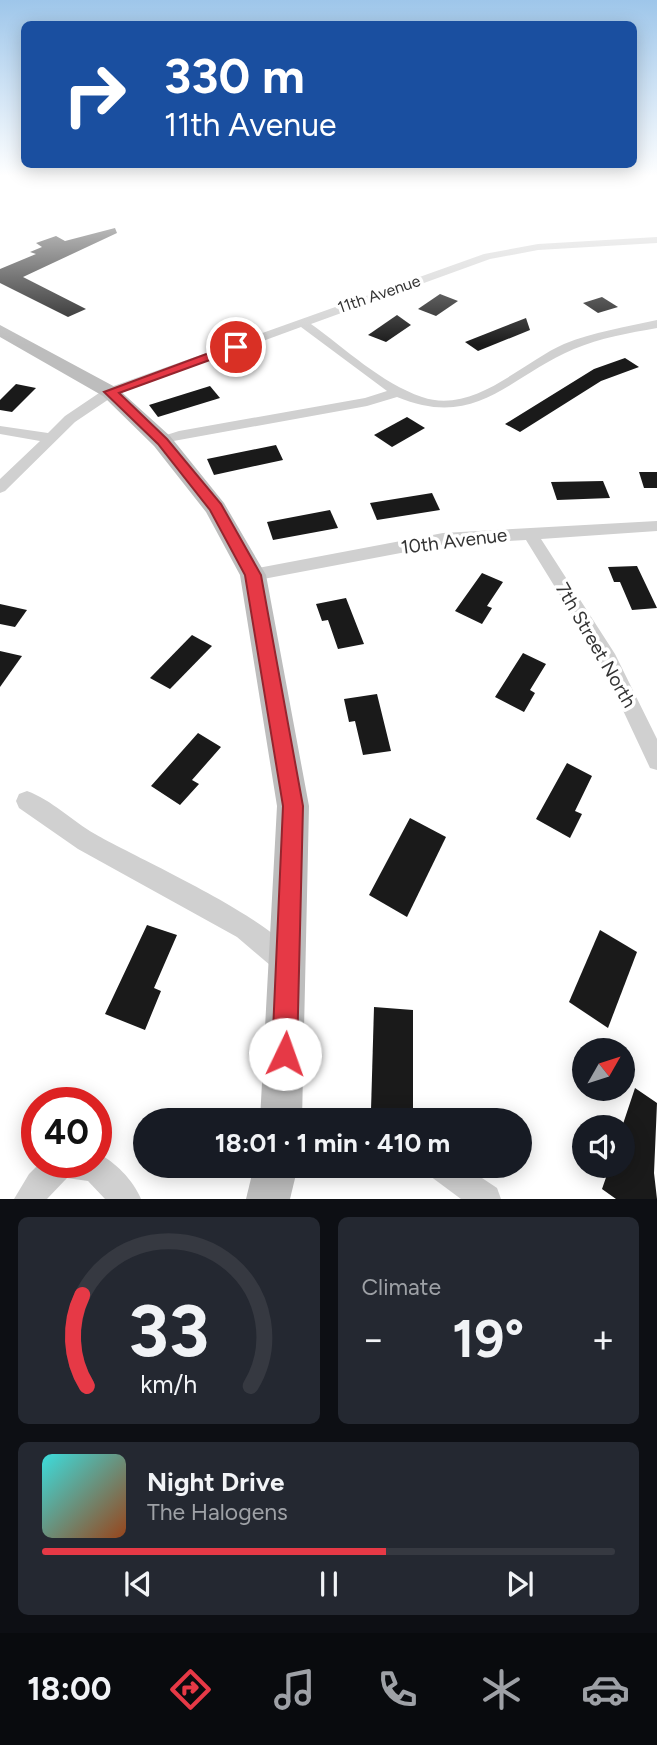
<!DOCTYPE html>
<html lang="en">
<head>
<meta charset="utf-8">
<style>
	body { margin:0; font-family:Figtree,sans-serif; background:#242831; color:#f1f3f6; height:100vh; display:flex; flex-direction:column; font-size:26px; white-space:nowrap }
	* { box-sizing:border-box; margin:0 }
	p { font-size:23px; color:#9ea1a6 }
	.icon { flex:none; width:38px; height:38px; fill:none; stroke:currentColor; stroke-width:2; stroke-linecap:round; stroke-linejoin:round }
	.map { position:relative; height:1199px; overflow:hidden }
	.sheet { display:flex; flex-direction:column; gap:18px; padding:18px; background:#0d0f14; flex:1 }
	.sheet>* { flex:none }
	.banner { position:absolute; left:21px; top:21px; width:616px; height:147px; border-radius:10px; box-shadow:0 4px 18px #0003; background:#1a4fa0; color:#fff; overflow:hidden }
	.needle { width:46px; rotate:51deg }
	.buttons { position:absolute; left:572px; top:1038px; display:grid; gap:14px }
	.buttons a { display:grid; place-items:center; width:63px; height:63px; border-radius:50%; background:#171b24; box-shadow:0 4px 18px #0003; font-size:35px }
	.speed { position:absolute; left:21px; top:1087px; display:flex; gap:14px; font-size:35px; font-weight:700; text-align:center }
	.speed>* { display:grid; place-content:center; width:91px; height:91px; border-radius:50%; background:#171b24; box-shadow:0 4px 18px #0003; line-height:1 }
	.speed .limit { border:10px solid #d22; background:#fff; color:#111 }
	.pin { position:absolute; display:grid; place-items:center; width:60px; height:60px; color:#fff; margin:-30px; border:4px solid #fff; border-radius:50%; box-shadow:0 2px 7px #0007 }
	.me { position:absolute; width:77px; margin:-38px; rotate:3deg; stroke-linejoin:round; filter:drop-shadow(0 0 5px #0008) }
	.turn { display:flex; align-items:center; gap:24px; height:147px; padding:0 28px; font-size:32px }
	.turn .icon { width:91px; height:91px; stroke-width:2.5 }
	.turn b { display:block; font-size:49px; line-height:60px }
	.big { font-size:52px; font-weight:700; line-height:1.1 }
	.sheet .card { flex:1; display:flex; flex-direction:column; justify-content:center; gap:10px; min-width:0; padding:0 24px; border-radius:10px; background:#242831 }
	.sheet .dial { align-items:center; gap:0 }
	.dial svg { height:182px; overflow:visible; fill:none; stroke:#363941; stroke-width:7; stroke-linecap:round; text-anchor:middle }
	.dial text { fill:#f1f3f6; stroke:none }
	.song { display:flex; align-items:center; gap:21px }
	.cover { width:84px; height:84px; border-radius:10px; background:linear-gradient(135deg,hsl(180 70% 55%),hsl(20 70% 35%)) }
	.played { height:7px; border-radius:4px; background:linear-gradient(90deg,#e63946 60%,#363941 60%) }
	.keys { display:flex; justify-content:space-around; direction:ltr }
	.heat { display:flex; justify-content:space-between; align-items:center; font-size:38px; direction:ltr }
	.sheet .tiles { flex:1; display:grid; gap:18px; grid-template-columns:1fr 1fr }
	.card:last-child { grid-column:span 2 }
	.trip { position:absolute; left:133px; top:1108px; width:399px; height:70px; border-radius:35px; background:#171b24; box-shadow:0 4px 18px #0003; font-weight:700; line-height:70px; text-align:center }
	.dock { display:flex; height:112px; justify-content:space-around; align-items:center; background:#090b0e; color:#9ea1a6 }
	.dock .icon { width:49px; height:49px }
	.dock .selected { color:#e63946 }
	.dock b { font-size:32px; color:#f1f3f6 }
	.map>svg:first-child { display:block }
	.building { fill:#1a1a1a }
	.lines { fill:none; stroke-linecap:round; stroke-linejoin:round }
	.street { fill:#d0d0d0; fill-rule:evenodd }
	.secondary { fill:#bdbdbd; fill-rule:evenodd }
	.route { fill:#e63946; stroke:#96252e; stroke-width:2 }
	.labels { text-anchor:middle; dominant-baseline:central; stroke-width:7; stroke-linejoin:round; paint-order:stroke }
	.far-street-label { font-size:16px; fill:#333; stroke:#fff }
	.street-label { font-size:19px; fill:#333; stroke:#fff }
</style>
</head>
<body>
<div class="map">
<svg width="657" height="1199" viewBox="0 0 657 1199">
	<rect width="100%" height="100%" fill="#fff"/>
	<g class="building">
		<polygon points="115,228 117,233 23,277 86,309 68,317 0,283 0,269 36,254 30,252 42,247 36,243 56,236 65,241"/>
		<polygon points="440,294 458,301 436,316 418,309"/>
		<polygon points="602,297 618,307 598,313 583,303"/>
		<polygon points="397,315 411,325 386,342 368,335"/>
		<polygon points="526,318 530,330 478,351 465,342"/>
		<polygon points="625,358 639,367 601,381 520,432 505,424 594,369"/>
		<polygon points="16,384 36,388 12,412 0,410 0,400"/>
		<polygon points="210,386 220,398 158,417 149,405"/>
		<polygon points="407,417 425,428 392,447 374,435"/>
		<polygon points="276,445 283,460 214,475 207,459"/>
		<polygon points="639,472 657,472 657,488 644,488"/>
		<polygon points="603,481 610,498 557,500 551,482"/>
		<polygon points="432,493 440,510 377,520 370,503"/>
		<polygon points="330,510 338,528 273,540 267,522"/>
		<polygon points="637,566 657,608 632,610 620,582 614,582 608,567"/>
		<polygon points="482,573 503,582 487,606 492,608 482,624 455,611"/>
		<polygon points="346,598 364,644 338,649 328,620 322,621 316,604"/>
		<polygon points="0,604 27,610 15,627 0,624"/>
		<polygon points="192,635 212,646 170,689 150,678"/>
		<polygon points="0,651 22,656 0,687"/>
		<polygon points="523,653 546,664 530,690 535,693 524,712 495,697"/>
		<polygon points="377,694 391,751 363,755 355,721 349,722 344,699"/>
		<polygon points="198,733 221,747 192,780 199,784 180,805 151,786"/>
		<polygon points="567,763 592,776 575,811 582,814 570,838 536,819"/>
		<polygon points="410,818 446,837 407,917 369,895"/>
		<polygon points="147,925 177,935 154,988 161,991 145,1030 105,1014"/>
		<polygon points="600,930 637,952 608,1028 569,1002"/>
		<polygon points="374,1007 413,1010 413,1114 371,1110"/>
		<polygon points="635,1088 657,1103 654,1173 657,1199 616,1199 602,1189 610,1166 623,1166 623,1124"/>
	</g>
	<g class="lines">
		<g class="street">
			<path d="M657 237V243L538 250 490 259 311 324C346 349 381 383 422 397 473 415 521 363 564 344 593 332 626 327 657 320V328C629 333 600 338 574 349 508 377 477 430 397 397L367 406 157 444V438L179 431 365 398 387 391 301 327 115 395 75 422 5 491 0 493V479L40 441 0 434V426L48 433 65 416 105 389 484 254 538 244Z"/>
			<polygon points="657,521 657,531 541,539 615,654 657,739 657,770 650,768 598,657 526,540 443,545 253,581 245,575 253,569 443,533"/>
			<path d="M27 791C52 800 72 821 95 834 138 859 282 922 299 962L295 971 286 975 277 971 237 937 78 849 19 808 16 801 19 794Z"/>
			<path d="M96 1153C114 1160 134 1181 141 1199H105L88 1181 67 1178 47 1199H14L29 1174 41 1162H96Z"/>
			<polygon points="425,1166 464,1166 497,1188 501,1199 461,1199 430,1176"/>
		</g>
		<g class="secondary">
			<polygon points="0,325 117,388 170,436 224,503 266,575 309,806 302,1120 260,1120 277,806 240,575 206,512 154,446 103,396 0,337"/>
			<polygon points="254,1166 298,1166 290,1199 246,1199"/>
		</g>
	</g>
	<linearGradient id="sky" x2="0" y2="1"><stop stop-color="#9ec6ea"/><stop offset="0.51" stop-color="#fff"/><stop offset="1" stop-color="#fff" stop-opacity="0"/></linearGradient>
	<rect width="657" height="345" fill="url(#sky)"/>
	<polygon class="route" points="236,343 240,344 240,349 119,393 167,439 221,504 261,575 303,806 297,1054 293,1063 285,1066 276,1063 272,1054 283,806 245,575 210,510 158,444 104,392"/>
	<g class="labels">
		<g class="far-street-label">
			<text transform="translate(379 294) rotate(-19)">11th Avenue</text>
		</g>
		<g class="street-label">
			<text transform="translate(454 541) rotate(-7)">10th Avenue</text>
			<text transform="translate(596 645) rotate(60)">7th Street North</text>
		</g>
	</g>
</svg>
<div class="buttons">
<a><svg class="needle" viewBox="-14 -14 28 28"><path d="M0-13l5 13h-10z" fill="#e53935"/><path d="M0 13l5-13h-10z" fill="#9ea1a6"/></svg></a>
<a><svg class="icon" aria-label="sound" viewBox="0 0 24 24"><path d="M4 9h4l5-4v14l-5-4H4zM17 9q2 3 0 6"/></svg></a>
</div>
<div class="speed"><div class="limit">40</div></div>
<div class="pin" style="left:236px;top:347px;background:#d93025"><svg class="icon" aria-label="arrive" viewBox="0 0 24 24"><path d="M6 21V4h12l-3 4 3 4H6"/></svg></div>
<svg class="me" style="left:285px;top:1054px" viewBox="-20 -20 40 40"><circle r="19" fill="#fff"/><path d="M0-13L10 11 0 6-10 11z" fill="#e63946"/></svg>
<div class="trip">18:01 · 1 min · 410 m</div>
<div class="banner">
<div class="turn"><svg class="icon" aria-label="right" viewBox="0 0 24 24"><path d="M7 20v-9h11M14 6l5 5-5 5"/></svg><div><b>330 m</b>11th Avenue</div></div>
</div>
</div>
<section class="sheet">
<div class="tiles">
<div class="card dial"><svg viewBox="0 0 100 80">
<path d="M14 69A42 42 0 1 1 86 69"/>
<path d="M14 69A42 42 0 0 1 12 29" stroke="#e63946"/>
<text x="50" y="56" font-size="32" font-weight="700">33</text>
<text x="50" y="72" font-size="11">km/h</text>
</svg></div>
<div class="card"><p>Climate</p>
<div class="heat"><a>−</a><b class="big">19°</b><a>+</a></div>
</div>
<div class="card">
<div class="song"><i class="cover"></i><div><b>Night Drive</b><p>The Halogens</p></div></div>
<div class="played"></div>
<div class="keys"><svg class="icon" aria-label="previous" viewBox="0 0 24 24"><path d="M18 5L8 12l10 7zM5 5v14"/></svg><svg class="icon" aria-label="pause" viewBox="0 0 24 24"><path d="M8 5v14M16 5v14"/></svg><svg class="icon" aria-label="next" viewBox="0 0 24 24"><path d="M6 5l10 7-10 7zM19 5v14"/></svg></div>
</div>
</div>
</section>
<nav class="dock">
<b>18:00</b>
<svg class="icon selected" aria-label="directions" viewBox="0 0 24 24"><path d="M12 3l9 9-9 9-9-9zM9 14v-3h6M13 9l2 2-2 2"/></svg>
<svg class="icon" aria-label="music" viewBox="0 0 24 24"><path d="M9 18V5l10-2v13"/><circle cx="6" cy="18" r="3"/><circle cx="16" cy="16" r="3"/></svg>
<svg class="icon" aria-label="phone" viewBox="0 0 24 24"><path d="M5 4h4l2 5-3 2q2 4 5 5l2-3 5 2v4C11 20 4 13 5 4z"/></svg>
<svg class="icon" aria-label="climate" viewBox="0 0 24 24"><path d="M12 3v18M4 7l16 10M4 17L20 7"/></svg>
<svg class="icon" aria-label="car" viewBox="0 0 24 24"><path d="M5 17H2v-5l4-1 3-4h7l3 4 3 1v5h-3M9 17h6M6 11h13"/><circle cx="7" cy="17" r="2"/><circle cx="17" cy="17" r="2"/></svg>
</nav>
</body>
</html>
